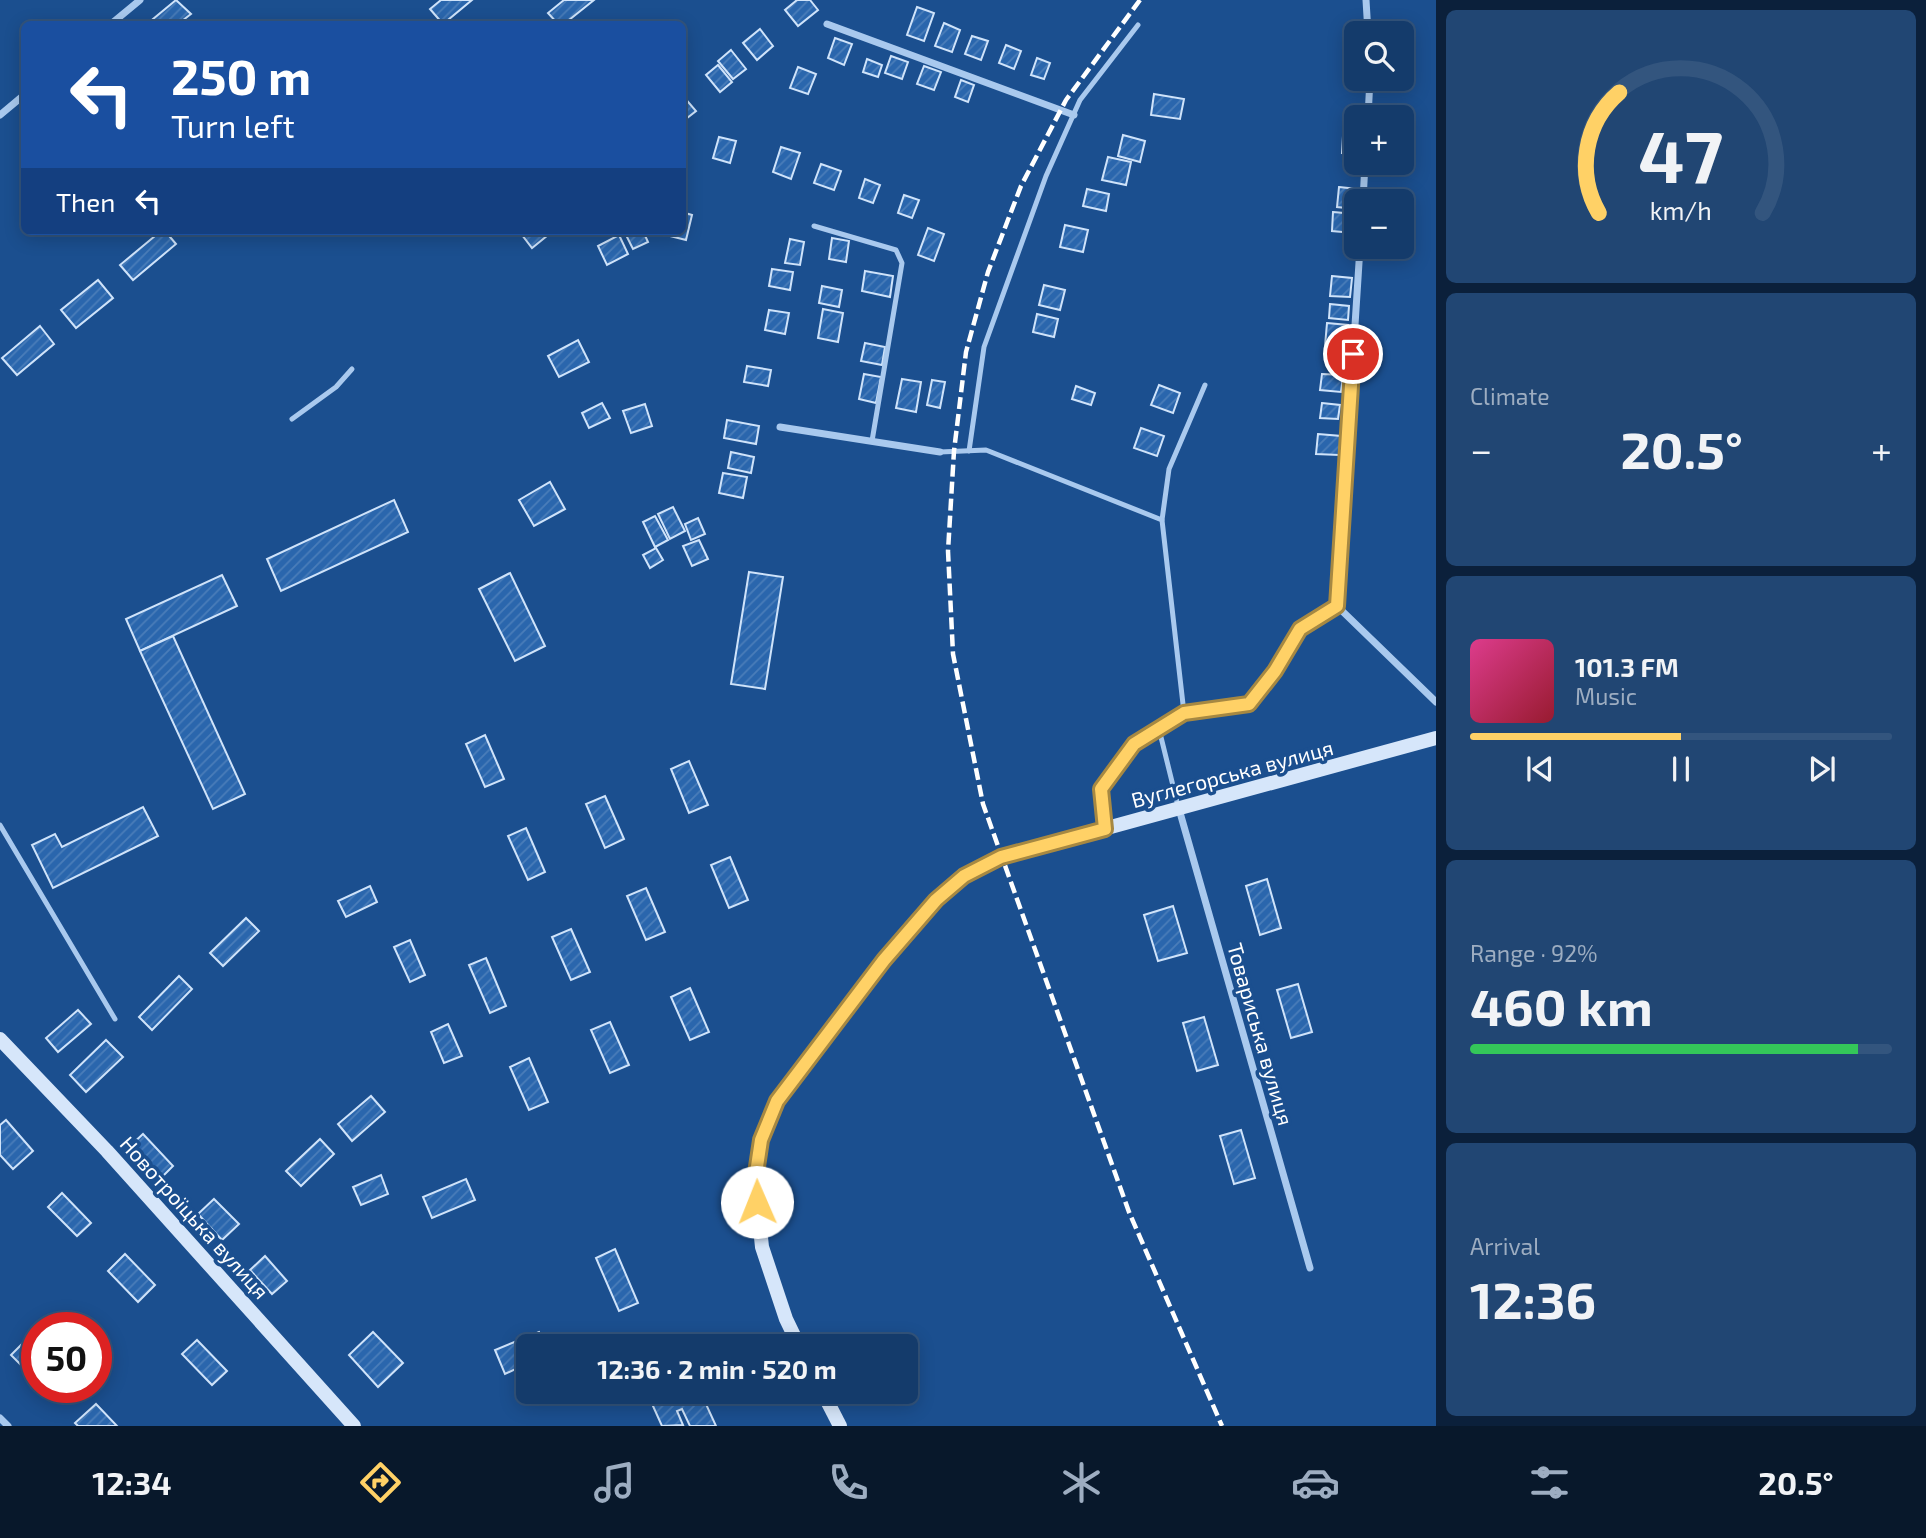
<!DOCTYPE html>
<html lang="en">
<head>
<meta charset="utf-8">
<style>
	body { margin:0; font-family:"Exo 2",sans-serif; background:#214673; color:#f1f3f6; height:100vh; display:flex; flex-direction:column; font-size:26px; white-space:nowrap }
	* { box-sizing:border-box; margin:0 }
	p { font-size:23px; color:#9dadc1 }
	.icon { flex:none; width:38px; height:38px; fill:none; stroke:currentColor; stroke-width:2; stroke-linecap:round; stroke-linejoin:round }
	.map { position:relative; flex:1; overflow:hidden }
	.side { display:flex; flex-direction:column; gap:10px; padding:10px; background:#0b203b; width:490px }
	.side>* { flex:none }
	.banner { position:absolute; left:21px; top:21px; width:665px; height:214px; border-radius:10px; box-shadow:0 4px 18px #0003,0 0 0 2px #33557e; background:#1a4fa0; color:#fff; overflow:hidden }
	.buttons { position:absolute; left:1344px; top:21px; display:grid; gap:14px }
	.buttons a { display:grid; place-items:center; width:70px; height:70px; border-radius:10px; background:#143b6b; box-shadow:0 4px 18px #0003,0 0 0 2px #33557e; font-size:35px }
	.speed { position:absolute; left:21px; top:1312px; display:flex; gap:14px; font-size:35px; font-weight:700; text-align:center }
	.speed>* { display:grid; place-content:center; width:91px; height:91px; border-radius:50%; background:#143b6b; box-shadow:0 4px 18px #0003,0 0 0 2px #33557e; line-height:1 }
	.speed .limit { border:10px solid #d22; background:#fff; color:#111 }
	.pin { position:absolute; display:grid; place-items:center; width:60px; height:60px; color:#fff; margin:-30px; border:4px solid #fff; border-radius:50%; box-shadow:0 2px 7px #0007 }
	.me { position:absolute; width:77px; margin:-38px; rotate:359deg; stroke-linejoin:round; filter:drop-shadow(0 0 5px #0008) }
	.turn { display:flex; align-items:center; gap:24px; height:147px; padding:0 35px; font-size:32px }
	.turn .icon { width:91px; height:91px; stroke-width:2.5 }
	.turn b { display:block; font-size:49px; line-height:60px }
	.then { display:flex; align-items:center; height:66px; padding:0 35px; background:#0003; gap:14px; font-size:26px }
	.big { font-size:52px; font-weight:700; line-height:1.1 }
	.side .widget { flex:1; display:flex; flex-direction:column; justify-content:center; gap:10px; min-width:0; padding:0 24px; border-radius:10px; background:#214673 }
	.side .dial { align-items:center; gap:0 }
	.dial svg { height:182px; overflow:visible; fill:none; stroke:#33557e; stroke-width:7; stroke-linecap:round; text-anchor:middle }
	.dial text { fill:#f1f3f6; stroke:none }
	.song { display:flex; align-items:center; gap:21px }
	.cover { width:84px; height:84px; border-radius:10px; background:linear-gradient(135deg,hsl(330 70% 55%),hsl(350 70% 35%)) }
	.played { height:7px; border-radius:4px; background:linear-gradient(90deg,#ffd166 50%,#33557e 50%) }
	.keys { display:flex; justify-content:space-around; direction:ltr }
	.heat { display:flex; justify-content:space-between; align-items:center; font-size:38px; direction:ltr }
	.charge { height:10px; border-radius:5px; background:linear-gradient(90deg,#34c759 92%,#33557e 0) }
	.trip { position:absolute; left:516px; top:1334px; width:402px; height:70px; border-radius:10px; background:#143b6b; box-shadow:0 4px 18px #0003,0 0 0 2px #33557e; font-weight:700; line-height:70px; text-align:center }
	.menu { display:flex; height:112px; justify-content:space-around; align-items:center; background:#08182b; color:#9dadc1 }
	.menu .icon { width:49px; height:49px }
	.menu .current { color:#ffd166 }
	.menu b { font-size:32px; color:#f1f3f6 }
	main { display:flex; flex:1; min-height:0 }
	.map>svg:first-child { display:block }
	.building { fill:url(#building-hatch); stroke:#cfe3fa; stroke-width:2 }
	.lines { fill:none; stroke-linecap:round; stroke-linejoin:round }
	.lane { stroke:#a9c9ee; stroke-width:5 }
	.street { stroke:#a9c9ee; stroke-width:7 }
	.secondary { stroke:#d6e6fa; stroke-width:14 }
	.rail { stroke:#fff; stroke-width:4.5; stroke-dasharray:12 5; stroke-linecap:butt }
	.route-casing { stroke:#a68842; stroke-width:18 }
	.route { stroke:#ffd166; stroke-width:12 }
	.labels { text-anchor:middle; dominant-baseline:central; stroke-width:7; stroke-linejoin:round; paint-order:stroke }
	.street-label { font-size:21px; fill:#fff; stroke:#1b4f8f }
</style>
</head>
<body>
<main>
<div class="map">
<svg width="1436" height="1426" viewBox="0 0 1436 1426">
	<defs>
		<pattern id="building-hatch" width="6" height="6" patternUnits="userSpaceOnUse" patternTransform="scale(1.75)"><rect width="6" height="6" fill="#2a66ad"/><path d="M-1 1l2-2M0 6l6-6M5 7l2-2" fill="none" stroke="#4a7db9"/></pattern>
	</defs>
	<rect width="100%" height="100%" fill="#1b4f8f"/>
	<g class="building">
		<polygon points="176,0 191,14 178,24 147,24"/>
		<polygon points="441,0 472,0 443,24 430,9"/>
		<polygon points="564,0 594,0 564,24 558,24 548,13"/>
		<polygon points="797,0 810,0 818,10 798,26 785,10"/>
		<polygon points="917,7 934,13 924,41 907,35"/>
		<polygon points="944,23 960,30 952,52 935,46"/>
		<polygon points="760,29 773,46 757,60 743,43"/>
		<polygon points="972,36 988,41 981,60 965,54"/>
		<polygon points="835,38 852,44 844,65 828,58"/>
		<polygon points="1006,45 1021,51 1014,69 999,63"/>
		<polygon points="731,50 746,69 733,79 718,61"/>
		<polygon points="891,56 908,62 902,79 885,73"/>
		<polygon points="1037,58 1050,63 1044,79 1031,75"/>
		<polygon points="867,59 882,65 878,77 863,72"/>
		<polygon points="718,65 732,82 720,92 706,75"/>
		<polygon points="924,66 941,72 934,90 917,84"/>
		<polygon points="798,67 816,74 808,94 790,88"/>
		<polygon points="961,80 974,85 968,102 955,97"/>
		<polygon points="1154,94 1184,99 1180,119 1151,115"/>
		<polygon points="683,96 696,111 682,122 682,97"/>
		<polygon points="1123,135 1145,141 1140,162 1118,156"/>
		<polygon points="1343,136 1356,137 1356,154 1342,153"/>
		<polygon points="719,137 736,141 730,163 713,158"/>
		<polygon points="781,147 800,153 791,179 773,172"/>
		<polygon points="1108,157 1131,162 1126,185 1102,180"/>
		<polygon points="821,164 841,171 834,190 814,183"/>
		<polygon points="865,179 880,185 873,203 859,198"/>
		<polygon points="1339,187 1357,189 1356,209 1337,207"/>
		<polygon points="1087,189 1109,194 1106,211 1083,206"/>
		<polygon points="904,195 919,200 912,218 898,213"/>
		<polygon points="682,212 692,215 686,240 670,236 671,231 682,231"/>
		<polygon points="1333,212 1355,214 1353,233 1332,231"/>
		<polygon points="1065,225 1088,230 1083,252 1060,247"/>
		<polygon points="928,228 944,234 934,261 918,255"/>
		<polygon points="161,231 165,231 176,244 133,280 120,265"/>
		<polygon points="519,231 553,231 532,248"/>
		<polygon points="624,231 643,231 648,242 633,249"/>
		<polygon points="619,235 628,254 607,265 598,246"/>
		<polygon points="832,238 849,241 846,262 829,259"/>
		<polygon points="790,239 804,242 800,265 785,263"/>
		<polygon points="772,269 793,272 790,290 769,286"/>
		<polygon points="865,271 893,276 890,297 862,291"/>
		<polygon points="1332,276 1352,278 1350,297 1330,296"/>
		<polygon points="98,280 113,298 76,328 61,310"/>
		<polygon points="1044,285 1065,290 1060,310 1039,305"/>
		<polygon points="822,286 842,290 839,307 819,303"/>
		<polygon points="1330,304 1349,306 1348,320 1329,318"/>
		<polygon points="823,309 843,313 838,342 818,338"/>
		<polygon points="769,310 789,313 785,334 765,330"/>
		<polygon points="1037,314 1058,319 1054,337 1033,332"/>
		<polygon points="1327,323 1348,325 1346,348 1325,346"/>
		<polygon points="40,326 54,344 17,375 2,358"/>
		<polygon points="578,340 589,362 559,377 548,356"/>
		<polygon points="865,343 885,347 882,365 861,361"/>
		<polygon points="747,366 771,370 768,386 744,382"/>
		<polygon points="864,374 881,377 876,403 859,399"/>
		<polygon points="1322,374 1343,375 1341,392 1320,390"/>
		<polygon points="902,379 921,382 916,412 896,408"/>
		<polygon points="932,380 945,382 940,408 927,405"/>
		<polygon points="1159,385 1180,393 1173,413 1151,405"/>
		<polygon points="1076,386 1095,393 1091,405 1072,399"/>
		<polygon points="602,403 610,418 589,428 582,413"/>
		<polygon points="1322,403 1340,405 1338,419 1320,418"/>
		<polygon points="645,404 652,426 631,433 623,411"/>
		<polygon points="727,420 759,426 756,444 724,438"/>
		<polygon points="1141,428 1164,436 1157,456 1134,448"/>
		<polygon points="1318,434 1341,436 1339,455 1316,454"/>
		<polygon points="731,452 754,457 751,473 728,468"/>
		<polygon points="723,473 747,477 743,498 719,493"/>
		<polygon points="550,482 565,509 534,526 519,500"/>
		<polygon points="394,500 408,532 281,591 267,559"/>
		<polygon points="673,507 685,531 670,539 658,514"/>
		<polygon points="655,516 668,540 655,547 643,522"/>
		<polygon points="698,518 705,534 691,540 685,524"/>
		<polygon points="699,540 708,559 692,566 683,546"/>
		<polygon points="656,548 663,560 650,568 643,555"/>
		<polygon points="749,572 783,577 765,689 731,684"/>
		<polygon points="510,573 545,646 515,661 479,589"/>
		<polygon points="222,575 237,606 140,651 126,619"/>
		<polygon points="173,636 245,794 213,809 140,651"/>
		<polygon points="485,735 504,779 485,787 466,744"/>
		<polygon points="689,761 708,805 689,813 671,769"/>
		<polygon points="605,796 624,839 605,848 586,804"/>
		<polygon points="143,807 158,836 53,888 32,845 55,834 62,847"/>
		<polygon points="526,828 545,872 528,880 508,836"/>
		<polygon points="730,857 748,900 729,908 711,865"/>
		<polygon points="1267,879 1281,928 1260,935 1246,886"/>
		<polygon points="370,886 377,902 346,917 338,901"/>
		<polygon points="646,888 665,932 646,940 627,896"/>
		<polygon points="1173,906 1187,953 1158,961 1144,915"/>
		<polygon points="246,918 259,931 223,966 210,953"/>
		<polygon points="571,929 590,972 571,980 552,937"/>
		<polygon points="410,940 425,975 410,982 394,947"/>
		<polygon points="486,958 506,1006 490,1013 469,965"/>
		<polygon points="179,976 192,989 152,1030 139,1017"/>
		<polygon points="1298,984 1312,1032 1291,1038 1277,990"/>
		<polygon points="690,988 709,1032 690,1040 671,997"/>
		<polygon points="78,1010 91,1024 58,1052 46,1038"/>
		<polygon points="1204,1017 1218,1065 1197,1071 1183,1023"/>
		<polygon points="610,1022 629,1065 610,1073 591,1030"/>
		<polygon points="448,1024 462,1056 444,1063 431,1032"/>
		<polygon points="106,1040 123,1057 86,1092 70,1075"/>
		<polygon points="529,1058 548,1102 529,1110 510,1067"/>
		<polygon points="371,1096 385,1112 352,1141 338,1124"/>
		<polygon points="6,1120 33,1151 13,1169 0,1155 0,1125"/>
		<polygon points="1241,1130 1255,1178 1234,1184 1220,1136"/>
		<polygon points="143,1134 173,1166 159,1180 129,1147"/>
		<polygon points="320,1139 334,1154 301,1186 286,1171"/>
		<polygon points="381,1175 388,1194 361,1205 353,1187"/>
		<polygon points="466,1179 475,1200 432,1218 423,1197"/>
		<polygon points="62,1193 91,1223 77,1236 48,1207"/>
		<polygon points="214,1199 239,1224 222,1240 198,1214"/>
		<polygon points="615,1249 638,1303 619,1311 596,1258"/>
		<polygon points="125,1254 155,1285 138,1302 108,1271"/>
		<polygon points="265,1256 287,1281 272,1294 250,1270"/>
		<polygon points="373,1332 403,1363 378,1387 349,1355"/>
		<polygon points="539,1332 545,1346 528,1346 528,1363 505,1374 495,1350"/>
		<polygon points="29,1337 37,1345 37,1381 11,1355"/>
		<polygon points="197,1340 227,1371 212,1385 182,1354"/>
		<polygon points="657,1391 668,1391 672,1402 678,1400 674,1391 700,1391 716,1426 690,1426 682,1409 677,1411 683,1425 662,1426 648,1395"/>
		<polygon points="96,1404 117,1426 78,1426 75,1423"/>
	</g>
	<g class="lines">
		<g class="lane">
			<polyline points="814,226 896,250 902,263 872,441"/>
			<polyline points="292,419 336,387 352,369"/>
			<polyline points="969,451 984,347 1046,176 1080,100 1138,25"/>
			<polyline points="940,452 986,450 1162,520 1184,713"/>
			<polyline points="1162,520 1169,469 1205,385"/>
			<polyline points="1159,729 1178,806"/>
			<polyline points="0,825 115,1019"/>
			<polyline points="1105,826 1101,789 1134,744 1184,713 1249,704 1275,671 1300,629 1337,606"/>
		</g>
		<g class="street">
			<polyline points="1366,0 1368,33"/>
			<polyline points="111,24 140,0"/>
			<polyline points="827,24 1074,115"/>
			<polyline points="0,115 24,95"/>
			<polyline points="1368,117 1370,79"/>
			<polyline points="1363,201 1365,163"/>
			<polyline points="1360,247 1337,606 1436,702"/>
			<polyline points="780,427 940,452"/>
			<polyline points="1179,809 1310,1268"/>
			<polyline points="0,1418 8,1426"/>
		</g>
		<g class="secondary">
			<polyline points="0,1039 107,1151 354,1426"/>
			<polyline points="799,1346 786,1319 762,1247 755,1179 761,1140 777,1101 884,960 936,900 963,875 1001,857 1436,738"/>
			<polyline points="822,1391 840,1426"/>
		</g>
		<polyline class="rail" points="1140,0 1066,100 1021,186 988,272 966,352 954,451 948,551 953,654 983,804 1129,1212 1222,1426"/>
	</g>
	<g class="lines">
		<g class="route-casing">
			<polyline id="route" points="757,1202 755,1180 761,1140 777,1101 884,960 936,900 964,876 1001,857 1105,829 1101,789 1134,744 1184,713 1249,704 1275,671 1300,629 1337,606 1353,354"/>
		</g>
		<use href="#route" class="route"/>
	</g>
	<g class="labels">
		<g class="street-label">
			<text transform="translate(1232 773) rotate(-15)">Вуглегорська вулиця</text>
			<text transform="translate(1261 1034) rotate(74)">Товариська вулиця</text>
			<text transform="translate(195 1217) rotate(48)">Новотроїцька вулиця</text>
		</g>
	</g>
</svg>
<div class="buttons">
<a><svg class="icon" aria-label="search" viewBox="0 0 24 24"><circle cx="10" cy="10" r="6"/><path d="M15 15l6 6"/></svg></a>
<a>+</a>
<a>−</a>
</div>
<div class="speed"><div class="limit">50</div></div>
<div class="pin" style="left:1353px;top:354px;background:#d93025"><svg class="icon" aria-label="arrive" viewBox="0 0 24 24"><path d="M6 21V4h12l-3 4 3 4H6"/></svg></div>
<svg class="me" style="left:757px;top:1202px" viewBox="-20 -20 40 40"><circle r="19" fill="#fff"/><path d="M0-13L10 11 0 6-10 11z" fill="#ffd166"/></svg>
<div class="trip">12:36 · 2 min · 520 m</div>
<div class="banner">
<div class="turn"><svg class="icon" aria-label="left" viewBox="0 0 24 24"><path d="M17 20v-9H6M10 6l-5 5 5 5"/></svg><div><b>250 m</b>Turn left</div></div>
<div class="then">Then<svg class="icon" aria-label="left" viewBox="0 0 24 24"><path d="M17 20v-9H6M10 6l-5 5 5 5"/></svg></div>
</div>
</div>
<section class="side">
<div class="widget dial"><svg viewBox="0 0 100 80">
<path d="M14 69A42 42 0 1 1 86 69"/>
<path d="M14 69A42 42 0 0 1 23 16" stroke="#ffd166"/>
<text x="50" y="56" font-size="32" font-weight="700">47</text>
<text x="50" y="72" font-size="11">km/h</text>
</svg></div>
<div class="widget"><p>Climate</p>
<div class="heat"><a>−</a><b class="big">20.5°</b><a>+</a></div>
</div>
<div class="widget">
<div class="song"><i class="cover"></i><div><b>101.3 FM</b><p>Music</p></div></div>
<div class="played"></div>
<div class="keys"><svg class="icon" aria-label="previous" viewBox="0 0 24 24"><path d="M18 5L8 12l10 7zM5 5v14"/></svg><svg class="icon" aria-label="pause" viewBox="0 0 24 24"><path d="M8 5v14M16 5v14"/></svg><svg class="icon" aria-label="next" viewBox="0 0 24 24"><path d="M6 5l10 7-10 7zM19 5v14"/></svg></div>
</div>
<div class="widget"><p>Range · 92%</p><b class="big">460 km</b><div class="charge"></div></div>
<div class="widget"><p>Arrival</p><b class="big">12:36</b></div>
</section>
</main>
<nav class="menu">
<b>12:34</b>
<svg class="icon current" aria-label="directions" viewBox="0 0 24 24"><path d="M12 3l9 9-9 9-9-9zM9 14v-3h6M13 9l2 2-2 2"/></svg>
<svg class="icon" aria-label="music" viewBox="0 0 24 24"><path d="M9 18V5l10-2v13"/><circle cx="6" cy="18" r="3"/><circle cx="16" cy="16" r="3"/></svg>
<svg class="icon" aria-label="phone" viewBox="0 0 24 24"><path d="M5 4h4l2 5-3 2q2 4 5 5l2-3 5 2v4C11 20 4 13 5 4z"/></svg>
<svg class="icon" aria-label="climate" viewBox="0 0 24 24"><path d="M12 3v18M4 7l16 10M4 17L20 7"/></svg>
<svg class="icon" aria-label="car" viewBox="0 0 24 24"><path d="M5 17H2v-5l4-1 3-4h7l3 4 3 1v5h-3M9 17h6M6 11h13"/><circle cx="7" cy="17" r="2"/><circle cx="17" cy="17" r="2"/></svg>
<svg class="icon" aria-label="filters" viewBox="0 0 24 24"><path d="M4 7h16M4 17h16"/><circle cx="9" cy="7" r="2"/><circle cx="15" cy="17" r="2"/></svg>
<b>20.5°</b>
</nav>
</body>
</html>
